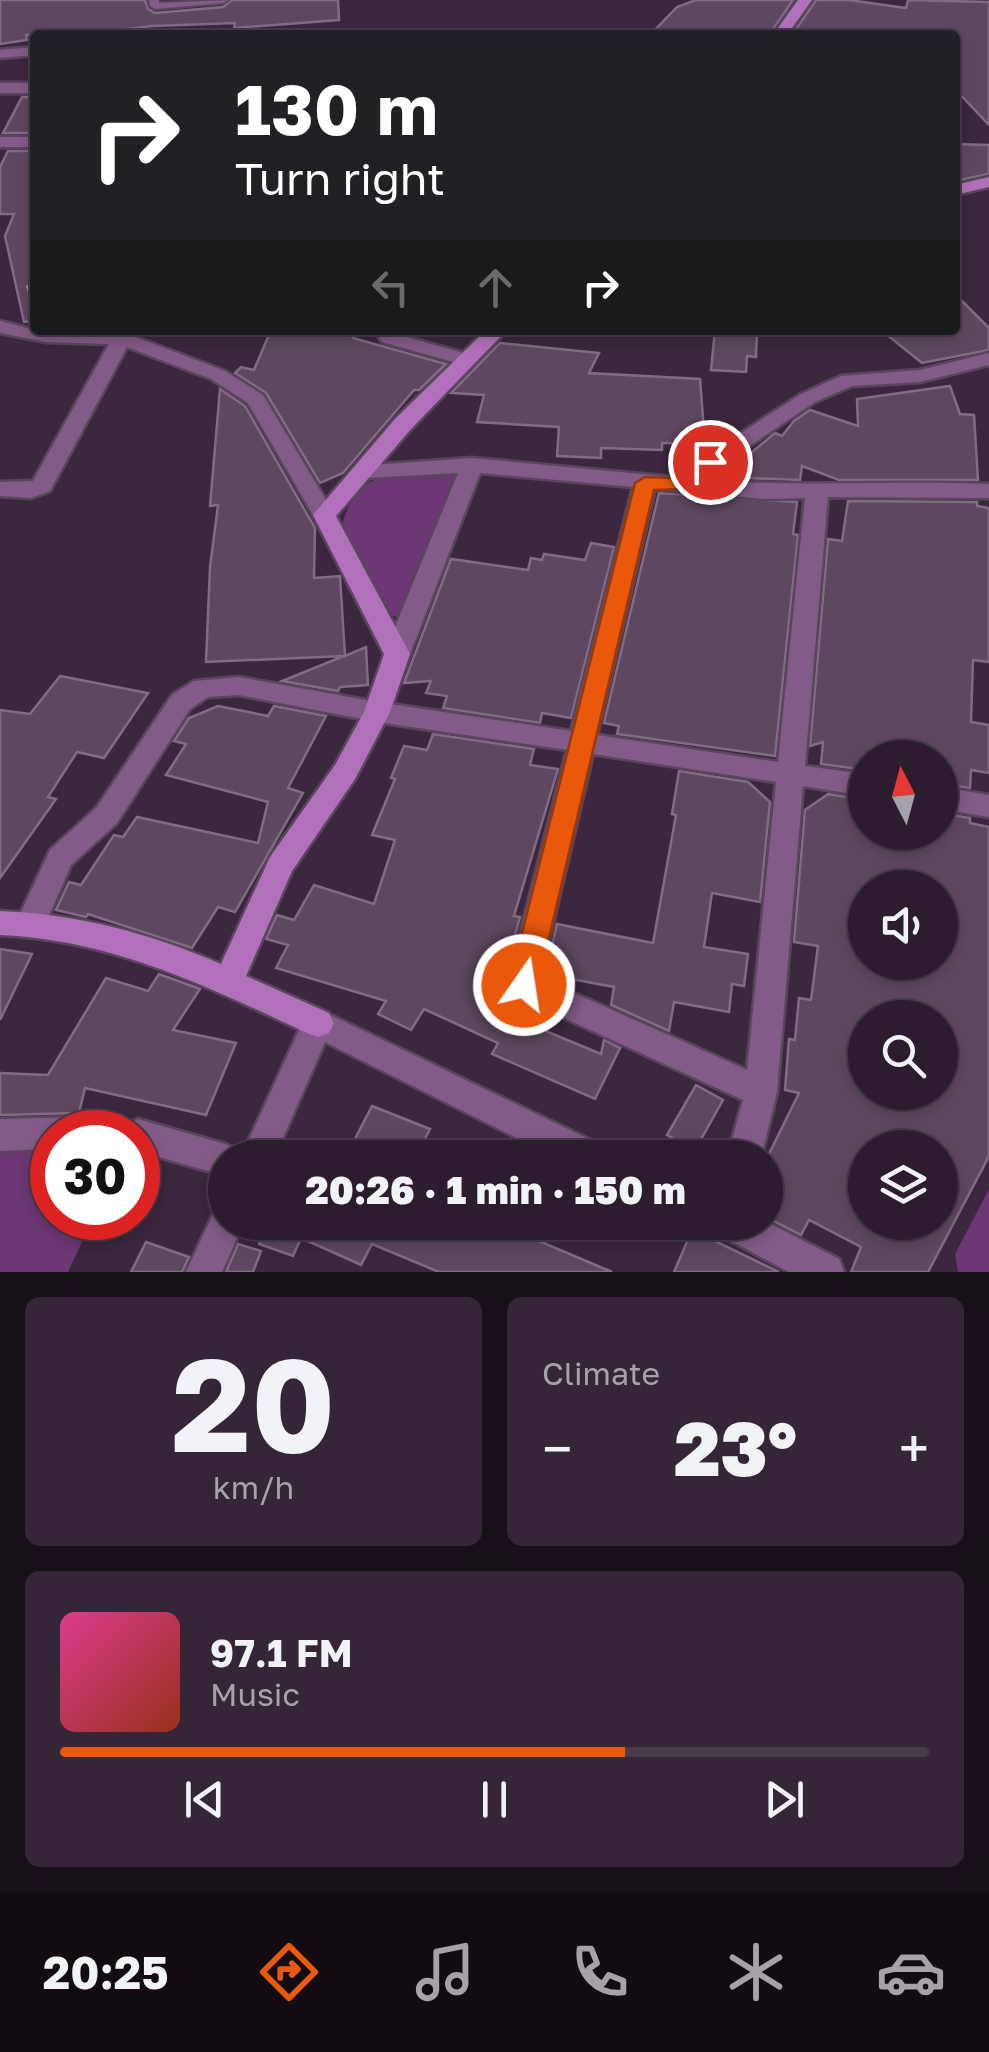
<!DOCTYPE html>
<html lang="en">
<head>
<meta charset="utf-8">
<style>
	body { margin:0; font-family:"Golos Text",sans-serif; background:#342636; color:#f1f3f6; height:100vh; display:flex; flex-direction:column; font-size:38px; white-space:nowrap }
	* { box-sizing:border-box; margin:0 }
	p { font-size:32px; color:#a6a2aa }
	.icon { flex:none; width:55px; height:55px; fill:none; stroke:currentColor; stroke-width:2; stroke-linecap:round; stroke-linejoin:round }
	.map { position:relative; height:1272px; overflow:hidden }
	.drawer { display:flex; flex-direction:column; gap:25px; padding:25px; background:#181019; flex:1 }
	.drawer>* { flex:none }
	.top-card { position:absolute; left:30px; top:30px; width:930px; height:305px; border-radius:10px; box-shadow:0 5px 15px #0003,0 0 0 2px #483b4a; background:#202124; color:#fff; overflow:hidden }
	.needle { width:65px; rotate:354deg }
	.controls { position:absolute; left:848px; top:740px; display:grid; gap:20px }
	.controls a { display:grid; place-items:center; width:110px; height:110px; border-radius:50%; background:#2c1d2e; box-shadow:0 5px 15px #0003,0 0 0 2px #483b4a; font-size:50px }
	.speed { position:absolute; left:30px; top:1110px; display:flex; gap:20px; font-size:50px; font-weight:700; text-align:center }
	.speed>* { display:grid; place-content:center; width:130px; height:130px; border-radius:50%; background:#2c1d2e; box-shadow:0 5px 15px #0003,0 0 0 2px #483b4a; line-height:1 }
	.speed .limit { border:15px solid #d22; background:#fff; color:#111 }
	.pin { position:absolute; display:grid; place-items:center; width:85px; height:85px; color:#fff; margin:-42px; border:5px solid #fff; border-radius:50%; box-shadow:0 2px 10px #0007 }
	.me { position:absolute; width:110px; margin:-55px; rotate:13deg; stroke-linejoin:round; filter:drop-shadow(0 0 8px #0008) }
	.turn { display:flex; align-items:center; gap:35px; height:210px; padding:0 40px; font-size:45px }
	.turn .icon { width:130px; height:130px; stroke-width:2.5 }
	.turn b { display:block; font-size:70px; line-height:85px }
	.lanes { display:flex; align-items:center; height:95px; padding:0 40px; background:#0003; justify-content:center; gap:50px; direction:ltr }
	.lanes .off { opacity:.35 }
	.big { font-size:75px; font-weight:800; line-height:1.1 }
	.drawer .tile { flex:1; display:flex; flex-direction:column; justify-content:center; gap:15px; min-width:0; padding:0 35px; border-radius:15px; background:#342636 }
	.drawer .dial { align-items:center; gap:0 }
	.dial b { font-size:130px; line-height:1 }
	.song { display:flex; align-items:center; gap:30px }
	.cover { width:120px; height:120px; border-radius:15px; background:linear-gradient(135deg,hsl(330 70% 55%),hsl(10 70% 35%)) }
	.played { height:10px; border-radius:5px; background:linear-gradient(90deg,#ea580c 65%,#483b4a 65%) }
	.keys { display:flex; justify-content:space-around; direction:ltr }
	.heat { display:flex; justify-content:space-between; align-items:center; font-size:55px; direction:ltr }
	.drawer .tiles { flex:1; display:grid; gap:25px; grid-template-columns:1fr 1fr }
	.tile:last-child { grid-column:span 2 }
	.trip { position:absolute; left:208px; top:1140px; width:575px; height:100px; border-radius:50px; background:#2c1d2e; box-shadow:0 5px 15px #0003,0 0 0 2px #483b4a; font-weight:800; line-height:100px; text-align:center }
	.dock { display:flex; height:160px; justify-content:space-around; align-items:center; background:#120c12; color:#a6a2aa }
	.dock .icon { width:70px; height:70px }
	.dock .on { color:#ea580c }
	.dock b { font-size:45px; color:#f1f3f6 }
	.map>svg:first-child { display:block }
	.green { fill:#6c3774 }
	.building { fill:#5e4860; stroke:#826b85; stroke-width:2.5; fill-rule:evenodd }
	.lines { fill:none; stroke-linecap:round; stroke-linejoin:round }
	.lane-casing { stroke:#59465c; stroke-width:4 }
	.street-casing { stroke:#59465c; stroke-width:5 }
	.secondary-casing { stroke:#59465c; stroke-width:5 }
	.path { stroke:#9b8a9d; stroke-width:5; stroke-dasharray:8 4; stroke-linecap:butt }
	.lane { fill:#835b88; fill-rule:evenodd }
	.street { fill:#835b88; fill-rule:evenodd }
	.secondary { fill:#b171ba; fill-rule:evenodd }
	.route { fill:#ea580c; stroke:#983908; stroke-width:2.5 }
</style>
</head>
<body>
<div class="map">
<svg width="989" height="1272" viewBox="0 0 989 1272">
	<rect width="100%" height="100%" fill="#3b273e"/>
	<g class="green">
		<path d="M443 472 458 477 400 617 392 616 341 527C359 467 390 475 443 472Z"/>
		<polygon points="52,1146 52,1218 93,1218 68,1272 0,1272 0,1150"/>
		<polygon points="989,1189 989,1272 958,1272 955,1254"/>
	</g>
	<g class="building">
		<polygon points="0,0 145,0 148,9 155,13 223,7 232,0 338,0 339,20 234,28 235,23 153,26 72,35 26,35 27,40 0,44"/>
		<polygon points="696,0 793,0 769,35 650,35 677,7"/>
		<polygon points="816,0 849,0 906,8 908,0 989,2 989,125 955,89 955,35 792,35"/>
		<polygon points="22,97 35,97 35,133 3,133"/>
		<polygon points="955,144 989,145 989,174 955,181"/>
		<polygon points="8,151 35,151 35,321 24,322 5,236 14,214 0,214 0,167"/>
		<polygon points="955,294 989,328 989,350 922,363 881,330 955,330"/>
		<polygon points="271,330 353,335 353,338 446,364 419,390 414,390 343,473 320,483 266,393 235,373 241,367 254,370"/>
		<polygon points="715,330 757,330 756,357 747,356 746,372 711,370"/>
		<polygon points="500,343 599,353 589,373 700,379 705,444 662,443 662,450 601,448 601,458 557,456 559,427 477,422 484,395 451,393"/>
		<polygon points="950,386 960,414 974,415 978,480 839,480 802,466 800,480 719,477 734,461 746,457 775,433 782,436 794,421 810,410 858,426 857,399"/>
		<polygon points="220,389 245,406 315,528 314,578 340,576 345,656 366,647 368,685 340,687 338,691 282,681 344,656 206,662 210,567 218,505 210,506"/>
		<polygon points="659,493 797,502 793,534 798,535 775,756 617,734 619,726 604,723"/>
		<polygon points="848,501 977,502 977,506 989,508 989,662 973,660 971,722 989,725 989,773 971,770 970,788 940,783 940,758 865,758 865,770 821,764 823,742 810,746 828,539 842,541"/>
		<polygon points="591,543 614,547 571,718 542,713 540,723 443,708 447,696 426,693 431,681 404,683 451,559 528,570 531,558 542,560 544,554 585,560"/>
		<polygon points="60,676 148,693 104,758 77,752 48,797 56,799 0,878 0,710 30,714"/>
		<polygon points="218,706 268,716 274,706 326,716 288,788 303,793 235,912 218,907 192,948 88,914 86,917 56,910 69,882 81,885 114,835 123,837 137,817 258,843 268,802 166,775 186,744 174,741 189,718"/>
		<polygon points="433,734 534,749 530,765 558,769 514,916 520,917 495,1010 601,1054 604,1040 620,1048 595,1099 492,1054 498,1043 424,1009 411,1030 378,1014 386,1001 276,968 288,945 266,939 277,915 294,920 314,885 374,904 395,840 372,835 395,779 391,778 404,746 427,750"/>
		<polygon points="679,771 748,782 770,802 760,902 712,893 704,947 748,954 744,986 732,984 729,1012 674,1002 669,1031 611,1005 614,987 545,974 557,924 653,943 676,815 672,814"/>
		<path d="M828 794 865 800V832H940V813L970 818V823L989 827V1156L928 1272H851L861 1247 809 1220 801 1235 768 1218 765 1209V1162L799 1093 785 1090 789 1039 795 1040 799 998 811 1000 818 946 794 942 805 810ZM865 888H940V962H865ZM865 1018H940V1092H865ZM865 1148H940V1222H865Z"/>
		<polygon points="0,949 32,954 0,1020"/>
		<polygon points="159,974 200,989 173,1030 236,1043 206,1115 85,1088 79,1113 0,1115 0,1073 48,1075 106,978 148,991"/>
		<polygon points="696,1085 723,1100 695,1150 667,1135"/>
		<polygon points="372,1106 430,1129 415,1158 345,1158"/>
		<polygon points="268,1222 524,1222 520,1233 612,1272 439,1272 372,1244 361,1265 301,1238 293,1256 259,1244"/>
		<polygon points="692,1230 779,1272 674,1272"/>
		<polygon points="146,1242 189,1257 182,1272 131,1272"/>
		<polygon points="238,1244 261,1251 253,1272 226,1272"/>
	</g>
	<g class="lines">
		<g class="lane-casing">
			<polygon id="lane" points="149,0 159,0 159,3 228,0 223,3 155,9 150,6"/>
		</g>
		<g class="street-casing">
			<g id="street">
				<polygon points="35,47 35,55 0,58 0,50"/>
				<rect x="0" y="83" width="35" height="10"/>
				<rect x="0" y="137" width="35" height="10"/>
				<polygon points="0,321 35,330 136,330 133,336 225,371 263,395 335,515 332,520 316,520 248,403 211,379 127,347 50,491 31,498 0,496 0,482 33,481 109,344 46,342 0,333"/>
				<polygon points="389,332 471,355 474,359 464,365 382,342 379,338"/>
				<path d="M989 353V365L920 382 852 386 815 402 700 479C796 488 892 480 989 484V498L828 497 805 766 865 774V796L803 786 777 1092 761 1158H727L743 1100 512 994 507 985 567 750 377 722 239 695 208 697 190 709 117 823 71 865 42 932 31 935 20 932 16 923 50 850 97 807 172 695 194 681 239 677 377 702 571 731 633 487 480 473 410 654 406 660H388L384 654 458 473 365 478 357 476 354 471 357 466 472 458 673 477 801 394 841 376 920 370ZM655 489 765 499 805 498 778 762 597 735ZM593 754 776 782 747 1070 540 978Z"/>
				<polygon points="940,787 989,795 989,817 940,809"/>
				<polygon points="318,1009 605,1147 610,1158 557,1158 325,1042 274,1158 225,1158 225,1176 138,1151 138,1132 52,1132 52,1149 0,1151 0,1119 116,1116 129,1123 138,1119 225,1144 237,1149 241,1157 307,1013"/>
				<polygon points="225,1206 225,1222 244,1222 222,1272 186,1272 215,1210"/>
				<polygon points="765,1221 839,1259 844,1272 789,1272 718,1234 713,1222"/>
			</g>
		</g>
		<g class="secondary-casing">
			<g id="secondary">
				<polygon points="798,0 812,0 787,35 773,35"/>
				<polygon points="989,177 989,187 955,195 955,185"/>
				<path d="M486 330H507L411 429 336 516 410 654 390 712 355 779 292 871 246 976 329 1013 334 1023 329 1033 318 1037 307 1033C206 986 113 940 0 935V911C78 914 149 933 221 964L270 857 335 765 364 712 384 654 313 515 395 419Z"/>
			</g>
		</g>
		<polyline class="path" points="28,285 35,305"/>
		<use href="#lane" class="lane"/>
		<use href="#street" class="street"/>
		<use href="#secondary" class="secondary"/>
	</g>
	<polygon class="route" points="710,456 720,462 717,467 685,489 654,490 538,985 533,994 524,997 514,994 509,985 635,483 645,477 673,478"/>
</svg>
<div class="controls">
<a><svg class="needle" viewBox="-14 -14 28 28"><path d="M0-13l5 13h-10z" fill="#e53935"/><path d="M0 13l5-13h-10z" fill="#a6a2aa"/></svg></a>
<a><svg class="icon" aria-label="sound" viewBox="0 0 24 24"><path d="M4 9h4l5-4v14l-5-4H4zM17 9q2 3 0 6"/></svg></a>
<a><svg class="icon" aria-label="search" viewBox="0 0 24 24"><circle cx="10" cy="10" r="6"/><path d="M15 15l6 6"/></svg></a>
<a><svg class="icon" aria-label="layers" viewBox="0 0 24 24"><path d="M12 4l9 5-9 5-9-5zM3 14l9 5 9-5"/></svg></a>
</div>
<div class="speed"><div class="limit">30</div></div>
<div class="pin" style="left:710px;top:462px;background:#d93025"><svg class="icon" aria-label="arrive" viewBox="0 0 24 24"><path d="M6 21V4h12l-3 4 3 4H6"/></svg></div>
<svg class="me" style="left:524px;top:985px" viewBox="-20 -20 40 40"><circle r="17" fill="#ea580c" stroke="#fff" stroke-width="3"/><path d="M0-11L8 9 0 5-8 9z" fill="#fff"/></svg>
<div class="trip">20:26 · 1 min · 150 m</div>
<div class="top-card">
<div class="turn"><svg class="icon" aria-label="right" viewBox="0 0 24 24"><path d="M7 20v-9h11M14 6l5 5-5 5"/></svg><div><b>130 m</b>Turn right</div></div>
<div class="lanes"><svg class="icon off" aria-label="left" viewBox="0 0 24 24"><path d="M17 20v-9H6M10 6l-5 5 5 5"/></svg><svg class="icon off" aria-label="ahead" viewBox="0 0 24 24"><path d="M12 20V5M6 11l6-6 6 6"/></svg><svg class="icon" aria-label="right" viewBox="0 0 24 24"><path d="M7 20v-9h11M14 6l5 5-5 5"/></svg></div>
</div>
</div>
<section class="drawer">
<div class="tiles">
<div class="tile dial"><b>20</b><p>km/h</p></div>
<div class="tile"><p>Climate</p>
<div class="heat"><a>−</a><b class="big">23°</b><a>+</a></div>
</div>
<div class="tile">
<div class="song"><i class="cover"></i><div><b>97.1 FM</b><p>Music</p></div></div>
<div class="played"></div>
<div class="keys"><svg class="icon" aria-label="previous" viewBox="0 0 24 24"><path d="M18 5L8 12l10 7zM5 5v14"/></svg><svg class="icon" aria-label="pause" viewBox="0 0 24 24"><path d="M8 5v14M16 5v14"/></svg><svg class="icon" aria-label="next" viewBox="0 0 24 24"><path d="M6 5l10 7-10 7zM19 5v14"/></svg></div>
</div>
</div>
</section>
<nav class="dock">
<b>20:25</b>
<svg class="icon on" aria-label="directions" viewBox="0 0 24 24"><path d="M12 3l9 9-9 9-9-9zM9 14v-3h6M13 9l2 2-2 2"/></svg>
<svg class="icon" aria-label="music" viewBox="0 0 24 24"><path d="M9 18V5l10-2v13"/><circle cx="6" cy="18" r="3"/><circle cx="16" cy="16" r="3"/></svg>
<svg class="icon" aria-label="phone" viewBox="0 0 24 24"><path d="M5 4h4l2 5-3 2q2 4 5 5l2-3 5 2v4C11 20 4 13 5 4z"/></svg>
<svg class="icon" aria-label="climate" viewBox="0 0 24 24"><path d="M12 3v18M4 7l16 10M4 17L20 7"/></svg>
<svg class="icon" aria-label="car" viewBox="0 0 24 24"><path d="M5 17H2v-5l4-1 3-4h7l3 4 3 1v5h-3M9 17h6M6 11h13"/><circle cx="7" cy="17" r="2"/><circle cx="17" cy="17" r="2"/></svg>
</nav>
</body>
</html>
